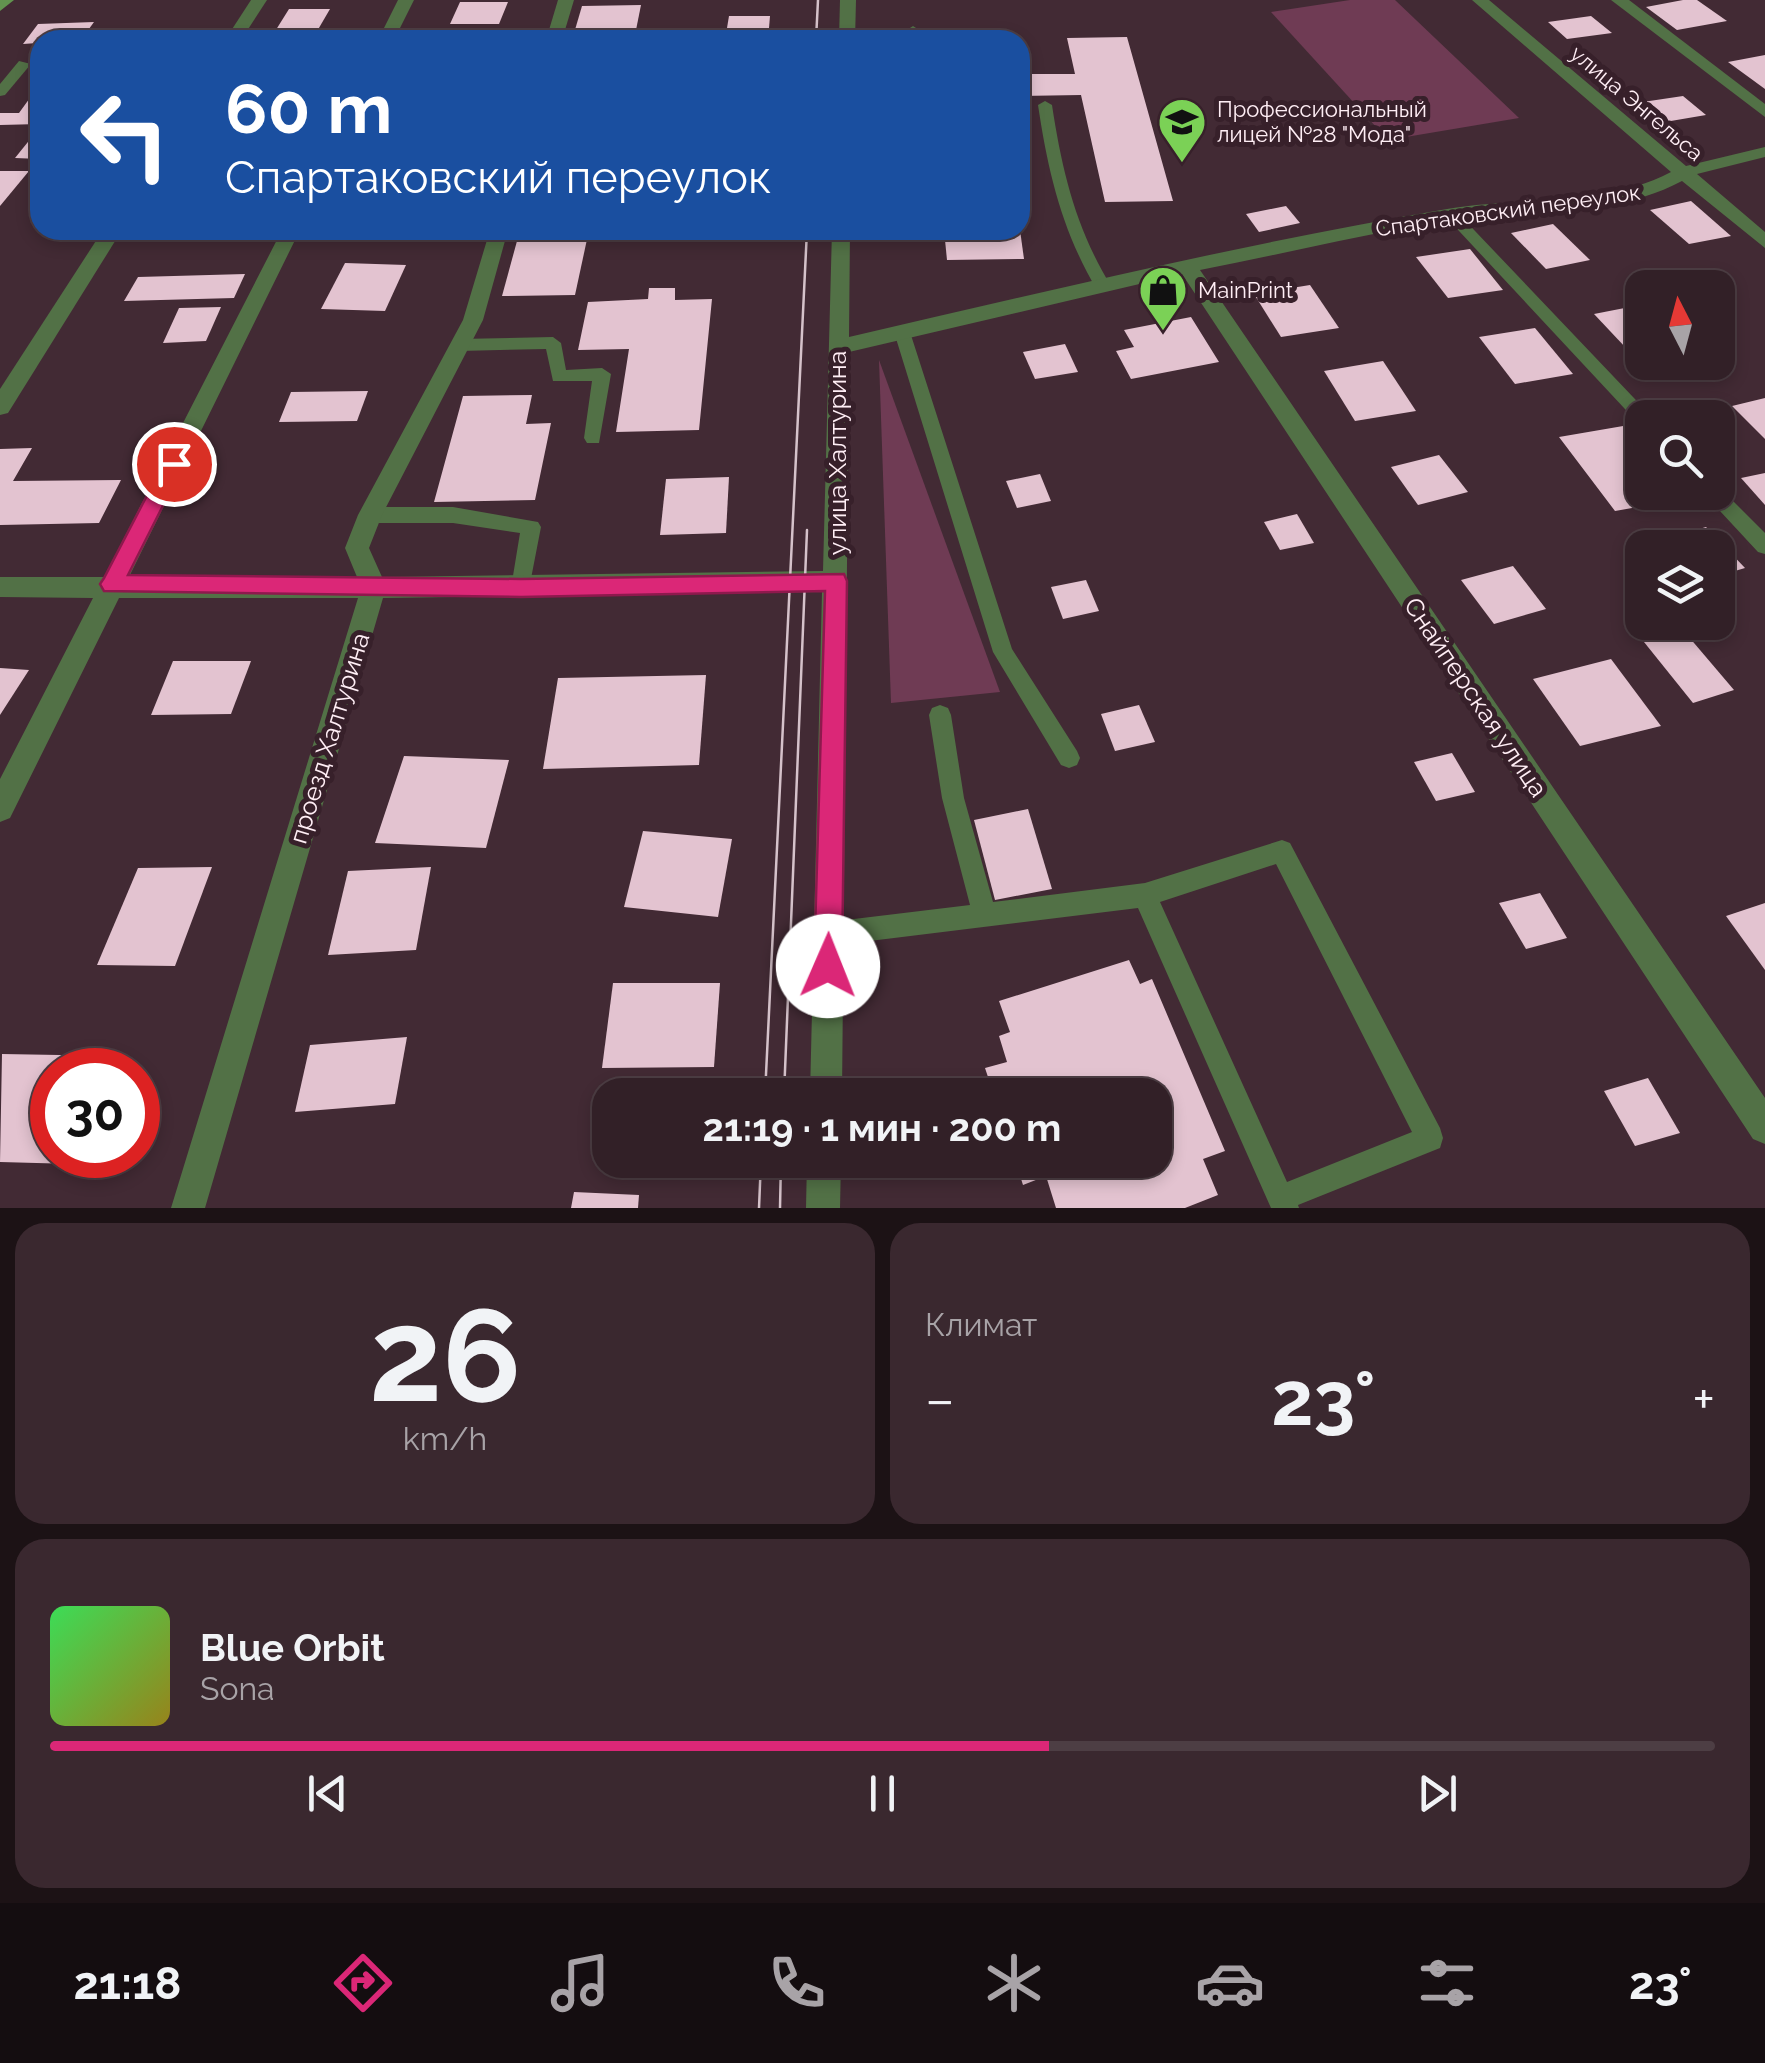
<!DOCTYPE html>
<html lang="ru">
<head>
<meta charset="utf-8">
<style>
	body { margin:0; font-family:Raleway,sans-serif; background:#3a282f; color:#f1f3f6; height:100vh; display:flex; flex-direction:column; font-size:38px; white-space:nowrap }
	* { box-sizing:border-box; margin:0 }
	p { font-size:32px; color:#a8a3a7 }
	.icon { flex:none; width:55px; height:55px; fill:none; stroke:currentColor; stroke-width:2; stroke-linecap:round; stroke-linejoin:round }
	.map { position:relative; height:1208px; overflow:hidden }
	.panel { display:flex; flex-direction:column; gap:15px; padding:15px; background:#1c1215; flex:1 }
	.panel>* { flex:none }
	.hud { position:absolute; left:30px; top:30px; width:1000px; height:210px; border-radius:30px; box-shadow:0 5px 15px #0003,0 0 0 2px #4d3e44; background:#1a4fa0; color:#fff; overflow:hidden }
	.needle { width:65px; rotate:354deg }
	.fabs { position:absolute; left:1625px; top:270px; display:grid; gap:20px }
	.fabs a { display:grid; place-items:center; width:110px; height:110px; border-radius:20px; background:#322027; box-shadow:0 5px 15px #0003,0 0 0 2px #4d3e44; font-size:50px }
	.speed { position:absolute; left:30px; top:1048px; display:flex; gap:20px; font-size:50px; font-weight:700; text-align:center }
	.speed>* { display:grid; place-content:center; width:130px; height:130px; border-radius:50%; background:#322027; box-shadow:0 5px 15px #0003,0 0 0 2px #4d3e44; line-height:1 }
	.speed .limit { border:15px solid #d22; background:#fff; color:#111 }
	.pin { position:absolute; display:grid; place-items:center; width:85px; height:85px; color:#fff; margin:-42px; border:5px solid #fff; border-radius:50%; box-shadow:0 2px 10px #0007 }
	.me { position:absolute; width:110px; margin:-55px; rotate:1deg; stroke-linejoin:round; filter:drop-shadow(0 0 8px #0008) }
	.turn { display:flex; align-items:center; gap:35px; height:210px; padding:0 30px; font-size:45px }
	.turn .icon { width:130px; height:130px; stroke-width:2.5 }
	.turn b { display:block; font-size:70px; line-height:85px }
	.big { font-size:75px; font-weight:700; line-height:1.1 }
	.panel .tile { flex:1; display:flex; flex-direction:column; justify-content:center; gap:15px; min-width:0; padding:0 35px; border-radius:30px; background:#3a282f }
	.panel .dial { align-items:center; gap:0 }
	.dial b { font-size:130px; line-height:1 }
	.song { display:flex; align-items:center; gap:30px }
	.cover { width:120px; height:120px; border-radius:15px; background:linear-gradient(135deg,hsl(130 70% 55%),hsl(50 70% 35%)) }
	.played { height:10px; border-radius:5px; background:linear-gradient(90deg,#db2777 60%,#4d3e44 60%) }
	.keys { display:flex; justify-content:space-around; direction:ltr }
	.heat { display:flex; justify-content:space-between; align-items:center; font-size:55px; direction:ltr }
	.panel .tiles { flex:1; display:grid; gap:15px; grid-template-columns:1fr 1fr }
	.tile:last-child { grid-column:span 2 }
	.trip { position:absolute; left:592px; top:1078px; width:580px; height:100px; border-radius:30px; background:#322027; box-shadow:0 5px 15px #0003,0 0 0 2px #4d3e44; font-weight:700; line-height:100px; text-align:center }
	.tabs { display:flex; height:160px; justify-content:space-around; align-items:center; background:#140d10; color:#a8a3a7 }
	.tabs .icon { width:70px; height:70px }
	.tabs .current { color:#db2777 }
	.tabs b { font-size:45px; color:#f1f3f6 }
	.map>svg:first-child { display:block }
	.green { fill:#6f3b54 }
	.building { fill:#e3c3d0 }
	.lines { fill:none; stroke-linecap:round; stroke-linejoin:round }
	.lane { fill:#527146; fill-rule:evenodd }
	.street { fill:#527146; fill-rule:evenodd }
	.secondary { fill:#62944f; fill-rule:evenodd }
	.tram { stroke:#d5c2ca; stroke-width:2.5 }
	.route { fill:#db2777; stroke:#8e194d; stroke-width:2.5 }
	.labels { text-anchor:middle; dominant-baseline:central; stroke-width:10; stroke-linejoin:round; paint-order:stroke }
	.far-street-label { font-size:22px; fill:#ffeef5; stroke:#37202a }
	.far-poi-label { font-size:22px; fill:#ffeef5; stroke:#37202a; text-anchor:start }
	.street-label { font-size:25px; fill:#ffeef5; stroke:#37202a }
</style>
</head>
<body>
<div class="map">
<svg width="1765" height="1208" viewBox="0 0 1765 1208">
	<rect width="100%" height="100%" fill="#422a34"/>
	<g class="green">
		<polygon points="1350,0 1395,0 1519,118 1388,140 1271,12"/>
		<polygon points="879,360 1000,692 891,703"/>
	</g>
	<g class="building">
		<polygon points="1683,0 1697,0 1727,21 1677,30 1646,7"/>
		<polygon points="460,2 508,2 499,24 450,24"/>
		<polygon points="641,5 634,40 572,40 582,6"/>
		<polygon points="289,9 330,9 316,33 274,33"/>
		<polygon points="729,16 770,16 768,40 725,40"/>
		<polygon points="1591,16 1612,33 1567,39 1548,22"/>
		<polygon points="94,22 81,40 23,44 38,24"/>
		<polygon points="1127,37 1173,201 1105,202 1081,95 1020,96 1020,74 1075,74 1067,38"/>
		<polygon points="1765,55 1765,89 1728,62"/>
		<polygon points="40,84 40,124 0,125 0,113 19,113"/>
		<polygon points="1683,96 1706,115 1659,123 1636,103"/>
		<polygon points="40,127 40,159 15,158"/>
		<polygon points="0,171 29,171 0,206"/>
		<polygon points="1691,201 1731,236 1689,244 1650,210"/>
		<polygon points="1286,206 1300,223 1259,232 1246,214"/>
		<polygon points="1553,224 1590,260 1546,269 1511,233"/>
		<polygon points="353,230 414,230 411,236 351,234"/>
		<polygon points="520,230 589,230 575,295 502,296"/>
		<polygon points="944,230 1020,230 1024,259 947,260"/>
		<polygon points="1470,249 1503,290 1448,298 1416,257"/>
		<polygon points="345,263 406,265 385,311 321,309"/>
		<polygon points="245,274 234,298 124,301 138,277"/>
		<polygon points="1310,285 1339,328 1281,337 1254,294"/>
		<polygon points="649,288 675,288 675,300 712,299 699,430 616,432 629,349 578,350 588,302 648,299"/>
		<polygon points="1640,305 1642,344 1626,348 1594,314"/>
		<polygon points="221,307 206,341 163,343 179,308"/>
		<polygon points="1191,317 1219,362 1131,379 1116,351 1134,347 1124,330"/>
		<polygon points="1535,328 1573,374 1515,384 1479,337"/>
		<polygon points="1065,344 1078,372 1035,379 1023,352"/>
		<polygon points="1383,361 1416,411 1355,421 1324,371"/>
		<polygon points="368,391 357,421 279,422 291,392"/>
		<polygon points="532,395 526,424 551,423 535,500 434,502 463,396"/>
		<polygon points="1765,398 1765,439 1732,406"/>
		<polygon points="1629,425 1642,442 1642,492 1685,492 1689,498 1615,511 1559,437"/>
		<polygon points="32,448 13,481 121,480 99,523 0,525 0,449"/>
		<polygon points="1439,455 1468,492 1418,505 1391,467"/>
		<polygon points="1765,473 1765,505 1741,478"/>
		<polygon points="1040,474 1051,501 1017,508 1006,481"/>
		<polygon points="729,477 726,533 660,535 666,479"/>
		<polygon points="1297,514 1314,543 1280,550 1264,522"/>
		<polygon points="1706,527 1745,568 1718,576 1718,548 1665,548 1659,541"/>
		<polygon points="1513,566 1546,609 1494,624 1461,580"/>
		<polygon points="1086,580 1099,611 1063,619 1051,587"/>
		<polygon points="1683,630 1734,690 1693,703 1644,642"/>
		<polygon points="1611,659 1661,726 1580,746 1533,679"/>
		<polygon points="173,661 251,661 231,714 151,715"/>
		<polygon points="0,668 29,670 0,715"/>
		<polygon points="706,675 699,765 543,769 558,678"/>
		<polygon points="1139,705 1155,742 1115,751 1101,714"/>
		<polygon points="1452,753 1475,792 1436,801 1414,762"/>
		<polygon points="404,756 509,760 486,848 375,843"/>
		<polygon points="1028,809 1052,889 995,900 974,820"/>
		<polygon points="643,831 732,839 718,917 624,907"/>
		<polygon points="212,867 175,966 97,965 138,868"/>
		<polygon points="431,867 416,950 328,955 348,871"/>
		<polygon points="1540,893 1567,938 1526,949 1499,903"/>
		<polygon points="1765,903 1765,970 1726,916"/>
		<polygon points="1129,960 1140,984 1152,979 1225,1151 1203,1159 1218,1195 1185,1208 1056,1208 1046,1176 1023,1185 1015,1160 1155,1160 1155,1095 994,1095 985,1068 1007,1062 999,1036 1010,1032 999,1001"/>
		<polygon points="613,983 720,983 714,1067 602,1068"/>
		<polygon points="407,1037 395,1104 295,1112 310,1045"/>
		<polygon points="2,1054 117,1056 111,1070 52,1070 52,1155 77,1155 73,1164 0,1162"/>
		<polygon points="1648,1078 1680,1133 1635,1146 1604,1091"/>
		<polygon points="574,1192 639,1195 638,1208 571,1208"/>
	</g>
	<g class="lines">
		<g class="lane">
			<polygon points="913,26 919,30 919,40 907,40 907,30"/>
			<polygon points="19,61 31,64 5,95 0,96 0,84"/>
			<path d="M1045 101 1052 105C1062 171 1076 229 1111 286L1109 290H1097C1062 231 1048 172 1038 105Z"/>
			<polygon points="1451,209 1456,211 1653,418 1642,418 1642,424 1638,423 1446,217 1446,211"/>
			<polygon points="902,326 910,332 1012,649 1077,751 1080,758 1077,765 1069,768 1061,765 993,652 894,332"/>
			<polygon points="553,337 561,343 566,370 602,368 611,374 599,443 587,443 584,438 592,381 553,381 546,349 459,351 451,345 459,339"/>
			<polygon points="1718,486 1765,533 1765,554 1758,552 1707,497 1705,492 1718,492"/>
			<polygon points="370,507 453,507 538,522 541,527 528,594 514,594 511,588 520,533 453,523 370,523 361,515"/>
			<path d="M940 705 948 708 951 715 964 798 993 902 1145 883 1282 840 1290 843 1440 1128 1443 1138 1440 1148 1298 1205 1299 1208H1271L1138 908 829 946 820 943 817 934 820 925 829 922 970 905 942 798 929 715 932 708ZM1276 864 1412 1132 1287 1182 1160 902Z"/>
		</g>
		<g class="street">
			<polygon points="251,0 267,0 241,40 225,40"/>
			<polygon points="398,0 414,0 394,40 378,40"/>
			<polygon points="558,0 574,0 562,40 546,40"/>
			<polygon points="840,0 856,0 855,40 839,40"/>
			<path d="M1472 0H1489L1686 166 1765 147V157L1697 174 1765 232V248L1682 181C1611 219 1525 208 1448 220 1365 234 1282 254 1200 270L1765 1098V1144L1753 1139 1182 274 849 352 842 1095H810L822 592 383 598 205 1208H171L358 598H119L10 818 0 822V779L93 598 0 597V577H104L282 230H300L129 577H357L345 548 358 515 463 320 490 230H508L483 320 382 515 369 548 382 577 823 571 832 230H850L849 337C1048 291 1246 243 1447 209 1521 196 1603 208 1671 172Z"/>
			<polygon points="1611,0 1629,0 1765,104 1765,117"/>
			<polygon points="103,230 122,230 8,413 0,415 0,389"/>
			<polygon points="807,1160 841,1160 840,1208 806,1208"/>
		</g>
		<polygon class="secondary" points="0,0 14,0 0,11"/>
		<g class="tram">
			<polyline points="816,40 818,0"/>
			<polyline points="765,1095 807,230"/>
			<polyline points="784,1095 807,530"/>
			<polyline points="759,1208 761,1160"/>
			<polyline points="780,1208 781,1160"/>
		</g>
	</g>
	<polygon class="route" points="174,457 184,464 128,575 521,579 844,574 847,581 842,966 838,976 828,980 818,976 814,966 825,591 521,597 104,591 100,584 104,578 166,459"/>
	<defs>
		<g id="university-pin" transform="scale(2.5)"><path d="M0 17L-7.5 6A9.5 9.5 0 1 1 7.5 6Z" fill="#7bd156" stroke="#37202a"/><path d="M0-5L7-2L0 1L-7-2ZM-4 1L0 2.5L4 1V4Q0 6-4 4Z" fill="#111"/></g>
		<g id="shop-pin" transform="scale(2.5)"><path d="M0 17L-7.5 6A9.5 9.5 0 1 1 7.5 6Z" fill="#7bd156" stroke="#37202a"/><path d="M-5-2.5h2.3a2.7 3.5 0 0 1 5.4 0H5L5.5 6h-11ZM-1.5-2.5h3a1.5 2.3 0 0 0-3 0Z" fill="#111"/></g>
	</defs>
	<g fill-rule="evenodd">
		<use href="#university-pin" x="1182" y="122"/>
		<use href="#shop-pin" x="1163" y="290"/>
	</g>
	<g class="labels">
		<g class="far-street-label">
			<text transform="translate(1637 103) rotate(40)">улица Энгельса</text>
			<text transform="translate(1508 210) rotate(-8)">Спартаковский переулок</text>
		</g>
		<g class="far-poi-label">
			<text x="1217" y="109">Профессиональный<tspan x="1217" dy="25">лицей №28 "Мода"</tspan></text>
			<text x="1198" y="290">MainPrint</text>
		</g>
		<g class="street-label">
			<text transform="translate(837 453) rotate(-90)">улица Халтурина</text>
			<text transform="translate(1476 697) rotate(56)">Снайперская улица</text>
			<text transform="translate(329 738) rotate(-73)">проезд Халтурина</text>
		</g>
	</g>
</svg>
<div class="fabs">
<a><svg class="needle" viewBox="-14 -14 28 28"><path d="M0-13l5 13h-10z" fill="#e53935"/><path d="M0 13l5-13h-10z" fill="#a8a3a7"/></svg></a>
<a><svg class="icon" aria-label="search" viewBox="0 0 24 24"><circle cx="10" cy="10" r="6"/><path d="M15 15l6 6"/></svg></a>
<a><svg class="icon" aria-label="layers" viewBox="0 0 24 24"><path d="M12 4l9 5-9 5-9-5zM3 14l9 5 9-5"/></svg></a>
</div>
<div class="speed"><div class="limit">30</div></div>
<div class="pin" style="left:174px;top:464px;background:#d93025"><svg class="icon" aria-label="arrive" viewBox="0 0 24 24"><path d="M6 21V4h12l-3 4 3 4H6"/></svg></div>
<svg class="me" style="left:828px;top:966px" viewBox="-20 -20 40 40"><circle r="19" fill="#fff"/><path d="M0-13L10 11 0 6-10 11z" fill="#db2777"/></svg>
<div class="trip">21:19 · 1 мин · 200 m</div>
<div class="hud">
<div class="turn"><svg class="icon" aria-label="left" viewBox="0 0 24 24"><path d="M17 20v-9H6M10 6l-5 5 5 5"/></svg><div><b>60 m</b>Спартаковский переулок</div></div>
</div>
</div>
<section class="panel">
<div class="tiles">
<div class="tile dial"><b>26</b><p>km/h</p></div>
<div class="tile"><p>Климат</p>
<div class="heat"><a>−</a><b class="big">23°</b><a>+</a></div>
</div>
<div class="tile">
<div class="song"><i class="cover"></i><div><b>Blue Orbit</b><p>Sona</p></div></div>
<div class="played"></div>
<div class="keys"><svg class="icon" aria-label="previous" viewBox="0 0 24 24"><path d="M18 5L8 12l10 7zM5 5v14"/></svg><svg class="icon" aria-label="pause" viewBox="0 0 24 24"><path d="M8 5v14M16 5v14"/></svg><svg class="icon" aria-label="next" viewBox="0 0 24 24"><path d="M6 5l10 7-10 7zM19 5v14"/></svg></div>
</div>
</div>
</section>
<nav class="tabs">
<b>21:18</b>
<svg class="icon current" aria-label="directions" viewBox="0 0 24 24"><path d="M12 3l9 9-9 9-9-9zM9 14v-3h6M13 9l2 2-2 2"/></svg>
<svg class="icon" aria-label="music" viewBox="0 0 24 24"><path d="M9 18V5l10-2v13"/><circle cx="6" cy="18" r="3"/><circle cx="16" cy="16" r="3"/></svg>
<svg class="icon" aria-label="phone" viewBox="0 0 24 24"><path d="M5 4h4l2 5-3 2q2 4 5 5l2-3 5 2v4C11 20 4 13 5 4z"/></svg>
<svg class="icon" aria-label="climate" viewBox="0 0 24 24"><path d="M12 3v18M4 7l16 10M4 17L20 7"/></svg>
<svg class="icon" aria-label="car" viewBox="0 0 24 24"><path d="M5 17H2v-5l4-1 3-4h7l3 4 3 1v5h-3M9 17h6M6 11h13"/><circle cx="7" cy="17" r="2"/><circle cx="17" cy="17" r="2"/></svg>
<svg class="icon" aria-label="filters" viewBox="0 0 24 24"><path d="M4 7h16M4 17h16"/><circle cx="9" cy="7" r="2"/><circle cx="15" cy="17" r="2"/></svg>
<b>23°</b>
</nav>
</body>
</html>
